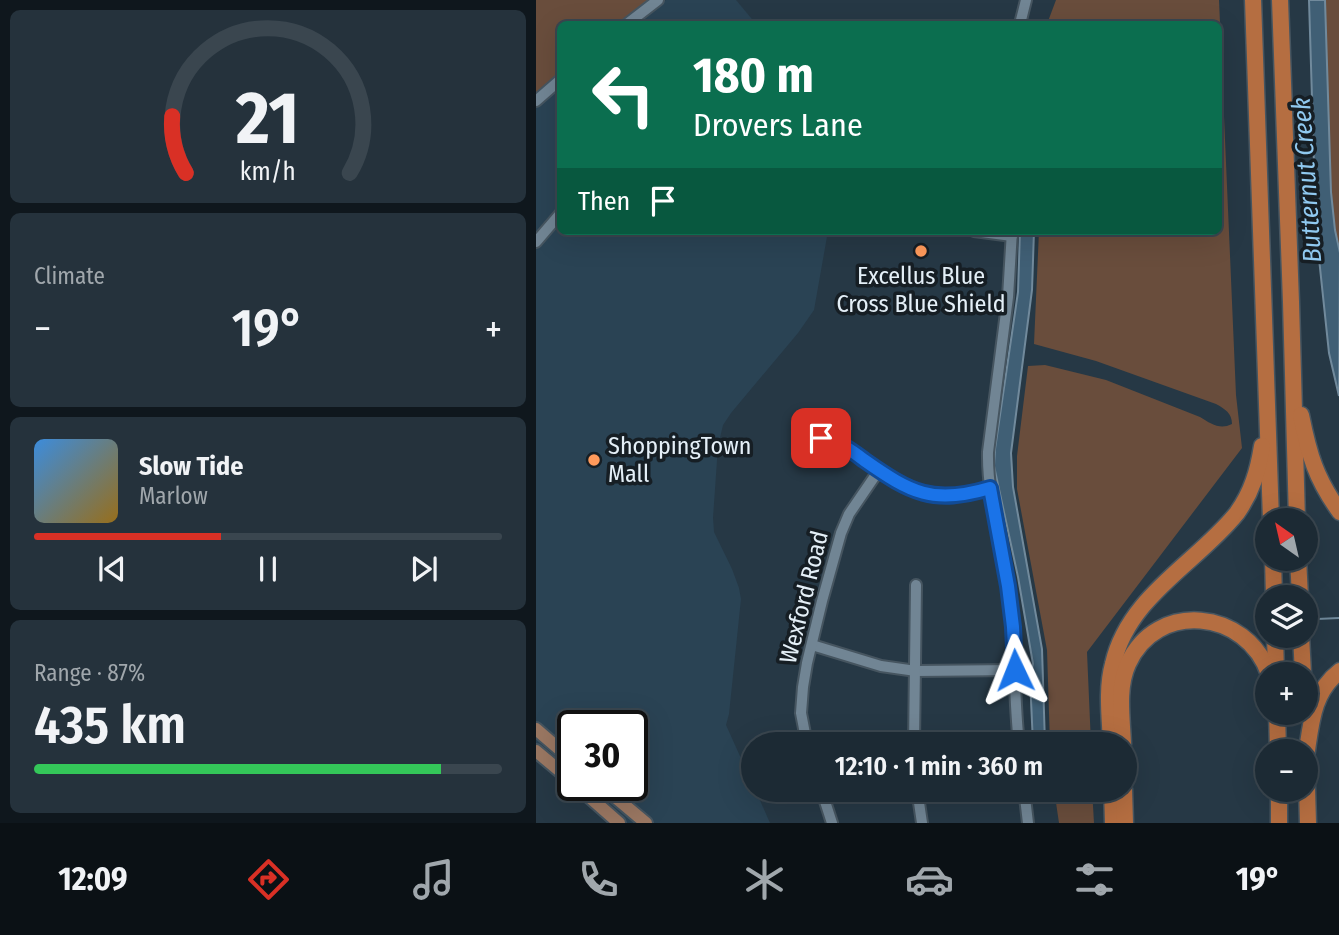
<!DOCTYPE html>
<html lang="en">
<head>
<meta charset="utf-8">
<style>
	body { margin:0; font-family:"Fira Sans Condensed",sans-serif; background:#25323c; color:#f1f3f6; height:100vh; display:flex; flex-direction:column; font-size:26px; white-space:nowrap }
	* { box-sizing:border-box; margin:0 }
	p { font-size:23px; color:#a0a7ac }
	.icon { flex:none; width:38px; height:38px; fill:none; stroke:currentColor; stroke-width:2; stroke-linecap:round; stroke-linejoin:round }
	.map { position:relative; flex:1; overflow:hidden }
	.side { display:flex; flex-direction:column; gap:10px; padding:10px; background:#0f171d; width:536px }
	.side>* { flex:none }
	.banner { position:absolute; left:21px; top:21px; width:665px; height:214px; border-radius:10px; box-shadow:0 7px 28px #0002,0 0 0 2px #3a464f; background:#0b6e4f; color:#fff; overflow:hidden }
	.needle { width:46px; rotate:326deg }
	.buttons { position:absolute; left:719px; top:508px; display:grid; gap:14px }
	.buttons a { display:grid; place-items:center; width:63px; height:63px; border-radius:50%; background:#1c2a34; box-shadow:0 7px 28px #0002,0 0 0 2px #3a464f; font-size:35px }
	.speed { position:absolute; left:21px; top:710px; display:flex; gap:14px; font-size:35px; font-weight:700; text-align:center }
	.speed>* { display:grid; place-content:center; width:91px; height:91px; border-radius:50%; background:#1c2a34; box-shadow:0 7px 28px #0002,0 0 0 2px #3a464f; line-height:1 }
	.speed .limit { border:4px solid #111; border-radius:10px; background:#fff; color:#111 }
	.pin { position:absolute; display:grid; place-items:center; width:60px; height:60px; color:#fff; margin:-30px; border-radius:14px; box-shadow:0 4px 10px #0006 }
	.me { position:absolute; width:77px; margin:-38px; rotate:358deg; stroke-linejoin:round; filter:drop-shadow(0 0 5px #0008) }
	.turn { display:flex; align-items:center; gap:24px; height:147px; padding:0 21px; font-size:32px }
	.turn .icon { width:91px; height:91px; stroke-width:2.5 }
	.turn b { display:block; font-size:49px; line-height:60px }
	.then { display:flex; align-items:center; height:66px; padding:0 21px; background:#0003; gap:14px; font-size:26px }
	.big { font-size:52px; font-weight:600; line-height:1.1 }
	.side .tile { flex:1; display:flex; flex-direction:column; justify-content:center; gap:10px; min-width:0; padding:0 24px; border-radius:10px; background:#25323c }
	.side .dial { align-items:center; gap:0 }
	.dial svg { height:182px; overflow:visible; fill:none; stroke:#3a464f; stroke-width:7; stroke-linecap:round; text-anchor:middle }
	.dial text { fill:#f1f3f6; stroke:none }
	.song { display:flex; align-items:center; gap:21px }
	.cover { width:84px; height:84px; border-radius:10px; background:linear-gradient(135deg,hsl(210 70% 55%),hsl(40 70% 35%)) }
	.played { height:7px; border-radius:4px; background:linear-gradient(90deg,#d93025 40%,#3a464f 40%) }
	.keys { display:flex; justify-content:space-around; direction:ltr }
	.heat { display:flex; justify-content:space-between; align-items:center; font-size:38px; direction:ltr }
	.charge { height:10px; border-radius:5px; background:linear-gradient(90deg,#34c759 87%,#3a464f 0) }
	.trip { position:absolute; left:205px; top:732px; width:396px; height:70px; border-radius:35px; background:#1c2a34; box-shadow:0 7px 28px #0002,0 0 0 2px #3a464f; font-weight:600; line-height:70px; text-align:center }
	.tab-bar { display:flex; height:112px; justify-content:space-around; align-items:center; background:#0b1115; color:#a0a7ac }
	.tab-bar .icon { width:49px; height:49px }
	.tab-bar .on { color:#d93025 }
	.tab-bar b { font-size:32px; color:#f1f3f6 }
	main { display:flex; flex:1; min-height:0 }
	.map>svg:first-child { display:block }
	.built { fill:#2a4354 }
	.green { fill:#694d3c }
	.water { fill:#405f75; stroke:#718a9c; stroke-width:2 }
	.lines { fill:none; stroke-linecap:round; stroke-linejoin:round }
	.stream { stroke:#718a9c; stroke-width:2 }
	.minor-casing { stroke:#465560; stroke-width:14 }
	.major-casing { stroke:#465560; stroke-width:16 }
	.highway-casing { stroke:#465560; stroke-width:19 }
	.minor { stroke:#718594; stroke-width:10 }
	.major { stroke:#9a7762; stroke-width:12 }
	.highway { stroke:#b56e41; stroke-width:16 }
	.route-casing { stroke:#114b97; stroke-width:18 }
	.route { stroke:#1a73e8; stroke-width:12 }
	.poi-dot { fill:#ff9a5b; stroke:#161e24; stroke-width:2.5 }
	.labels { text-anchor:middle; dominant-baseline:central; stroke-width:7; stroke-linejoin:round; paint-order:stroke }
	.poi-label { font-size:24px; fill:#e4eff7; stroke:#161e24 }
	.street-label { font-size:24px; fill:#e4eff7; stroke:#161e24 }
	.water-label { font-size:26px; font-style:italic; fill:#90c9f0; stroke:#161e24 }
</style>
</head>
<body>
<main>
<section class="side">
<div class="tile dial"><svg viewBox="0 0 100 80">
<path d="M14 69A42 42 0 1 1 86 69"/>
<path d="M14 69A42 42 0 0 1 8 44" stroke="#d93025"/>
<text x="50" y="56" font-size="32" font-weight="700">21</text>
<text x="50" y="72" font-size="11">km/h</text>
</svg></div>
<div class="tile"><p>Climate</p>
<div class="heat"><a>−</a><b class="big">19°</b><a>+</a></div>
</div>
<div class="tile">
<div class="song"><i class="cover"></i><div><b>Slow Tide</b><p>Marlow</p></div></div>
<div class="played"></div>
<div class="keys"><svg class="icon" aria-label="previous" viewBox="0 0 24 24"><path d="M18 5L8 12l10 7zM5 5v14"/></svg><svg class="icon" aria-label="pause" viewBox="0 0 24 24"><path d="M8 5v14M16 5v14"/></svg><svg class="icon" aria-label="next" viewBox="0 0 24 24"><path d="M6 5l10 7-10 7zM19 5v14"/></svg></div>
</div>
<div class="tile"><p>Range · 87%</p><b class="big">435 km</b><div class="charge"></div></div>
</section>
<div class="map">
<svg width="804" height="823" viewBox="0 0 804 823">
	<rect width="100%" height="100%" fill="#263845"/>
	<g class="built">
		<polygon points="130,0 200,0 220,24 98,24"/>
		<polygon points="24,86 24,231 292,231 278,310 262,333 195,413 187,425 182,446 177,518 178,532 196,569 203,588 205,599 193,714 190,725 217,785 217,789 219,789 234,823 83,823 41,786 96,786 96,726 37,726 37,782 0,751 0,108"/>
	</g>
	<g class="green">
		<polygon points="0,0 122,0 91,24 24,24 24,80 0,101"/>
		<path d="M520 0H683L700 395 706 448 551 652 555 744H514L511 650 481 489V456L492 366 509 365 570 380 664 417C675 424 684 430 696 424 696 413 689 409 680 404L560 361 498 344 503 231H682V24H511Z"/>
		<polygon points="779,0 803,0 803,357"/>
		<polygon points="518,789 556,789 558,823 523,823"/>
	</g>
	<g class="water">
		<polygon points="773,0 789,0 795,192 799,230 804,253 803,396 793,353 780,230"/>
		<polygon points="484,231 498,231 496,290 475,453 477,487 506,649 509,744 497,744 494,678 497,664 482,577 458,466 459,449 482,292"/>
	</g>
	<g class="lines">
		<polyline class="stream" points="781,619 804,618"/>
		<g class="minor-casing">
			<g id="minor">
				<polyline points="91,24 122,0"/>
				<polyline points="484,24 490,0"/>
				<polyline points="0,101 24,80"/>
				<polyline points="438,231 476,236"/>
				<path d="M476 231 472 297 452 452C451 497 466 542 472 586 480 639 477 691 483 744"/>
				<polyline points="0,242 24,214"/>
				<path d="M285 438C301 440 315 450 328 460 375 494 396 504 454 489"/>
				<polyline points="276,645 345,666 380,671 479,670"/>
				<polyline points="271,744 265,713 267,687 271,663 286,601 305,533 313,514 343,470"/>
				<polyline points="378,744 380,585"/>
				<polyline points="285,789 296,823"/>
				<polyline points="381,789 386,823"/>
				<polyline points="488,789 492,823"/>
			</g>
		</g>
		<g class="major-casing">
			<g id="major">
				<polyline points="0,729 37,761"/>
				<polyline points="0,751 37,782"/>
				<polyline points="41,786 83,823"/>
				<polyline points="66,786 110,823"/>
			</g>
		</g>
		<g class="highway-casing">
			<g id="highway">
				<polyline points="717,0 735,520"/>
				<polyline points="744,0 755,302 761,520"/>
				<path d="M765 415C773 455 780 479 804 512"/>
				<polyline points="737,558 738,597"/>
				<polyline points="762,558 764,597"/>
				<polyline points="739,635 740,674"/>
				<polyline points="765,635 767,674"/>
				<polyline points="741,712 742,751"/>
				<path d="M575 744C574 718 570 689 577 664 592 596 661 563 701 513 716 492 722 471 726 446"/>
				<path d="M587 744C586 718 581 688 592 664 620 600 711 609 733 674"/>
				<polyline points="770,755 772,823"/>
				<path d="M770 757C775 725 776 692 804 671"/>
				<polyline points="576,789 577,823"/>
				<polyline points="588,789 589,823"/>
				<polyline points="743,789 743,823"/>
			</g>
		</g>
		<use href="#minor" class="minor"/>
		<use href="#major" class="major"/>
		<use href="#highway" class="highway"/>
	</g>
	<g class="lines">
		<g class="route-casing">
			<path id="route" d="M285 438C301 440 315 450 328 460 375 493 397 505 454 488L472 586 477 627 479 670"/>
		</g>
		<use href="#route" class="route"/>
	</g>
	<g class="poi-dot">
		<circle cx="385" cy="251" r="7"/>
		<circle cx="58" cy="460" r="7"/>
	</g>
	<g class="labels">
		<g class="poi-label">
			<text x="385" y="276">Excellus Blue<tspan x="385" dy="28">Cross Blue Shield</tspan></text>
			<text x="72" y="446" text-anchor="start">ShoppingTown<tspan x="72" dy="28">Mall</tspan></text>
		</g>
		<g class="street-label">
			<text transform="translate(268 597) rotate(-76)">Wexford Road</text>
		</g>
		<g class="water-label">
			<text transform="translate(771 180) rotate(-94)">Butternut Creek</text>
		</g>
	</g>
</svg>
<div class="buttons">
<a><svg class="needle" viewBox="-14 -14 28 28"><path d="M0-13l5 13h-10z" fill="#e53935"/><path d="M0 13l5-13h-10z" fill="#a0a7ac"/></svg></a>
<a><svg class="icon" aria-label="layers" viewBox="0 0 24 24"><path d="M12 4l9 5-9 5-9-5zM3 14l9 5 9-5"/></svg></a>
<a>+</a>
<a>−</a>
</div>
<div class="speed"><div class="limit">30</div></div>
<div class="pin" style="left:285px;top:438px;background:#d93025"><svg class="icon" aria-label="arrive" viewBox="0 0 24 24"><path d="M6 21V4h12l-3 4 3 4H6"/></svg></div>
<svg class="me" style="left:479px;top:670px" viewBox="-20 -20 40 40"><path d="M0-17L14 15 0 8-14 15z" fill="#1a73e8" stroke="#fff" stroke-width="4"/></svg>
<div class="trip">12:10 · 1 min · 360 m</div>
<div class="banner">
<div class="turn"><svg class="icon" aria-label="left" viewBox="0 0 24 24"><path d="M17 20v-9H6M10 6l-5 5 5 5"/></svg><div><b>180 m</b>Drovers Lane</div></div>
<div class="then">Then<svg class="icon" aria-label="arrive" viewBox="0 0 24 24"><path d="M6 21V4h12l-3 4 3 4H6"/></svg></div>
</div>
</div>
</main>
<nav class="tab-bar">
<b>12:09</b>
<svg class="icon on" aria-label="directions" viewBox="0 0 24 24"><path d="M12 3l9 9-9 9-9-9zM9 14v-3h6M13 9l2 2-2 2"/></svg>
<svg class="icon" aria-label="music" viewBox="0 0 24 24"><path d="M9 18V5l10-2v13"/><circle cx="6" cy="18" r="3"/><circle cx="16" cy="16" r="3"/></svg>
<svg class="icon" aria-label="phone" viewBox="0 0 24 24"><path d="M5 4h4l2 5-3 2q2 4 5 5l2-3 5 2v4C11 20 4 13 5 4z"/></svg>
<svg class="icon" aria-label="climate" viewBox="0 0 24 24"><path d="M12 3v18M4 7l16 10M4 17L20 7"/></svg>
<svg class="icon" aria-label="car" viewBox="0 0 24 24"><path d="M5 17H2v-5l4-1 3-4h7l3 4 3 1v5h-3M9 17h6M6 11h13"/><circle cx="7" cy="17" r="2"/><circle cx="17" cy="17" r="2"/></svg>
<svg class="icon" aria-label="filters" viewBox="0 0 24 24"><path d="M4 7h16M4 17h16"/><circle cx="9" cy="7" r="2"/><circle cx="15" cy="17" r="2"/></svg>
<b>19°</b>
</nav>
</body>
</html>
